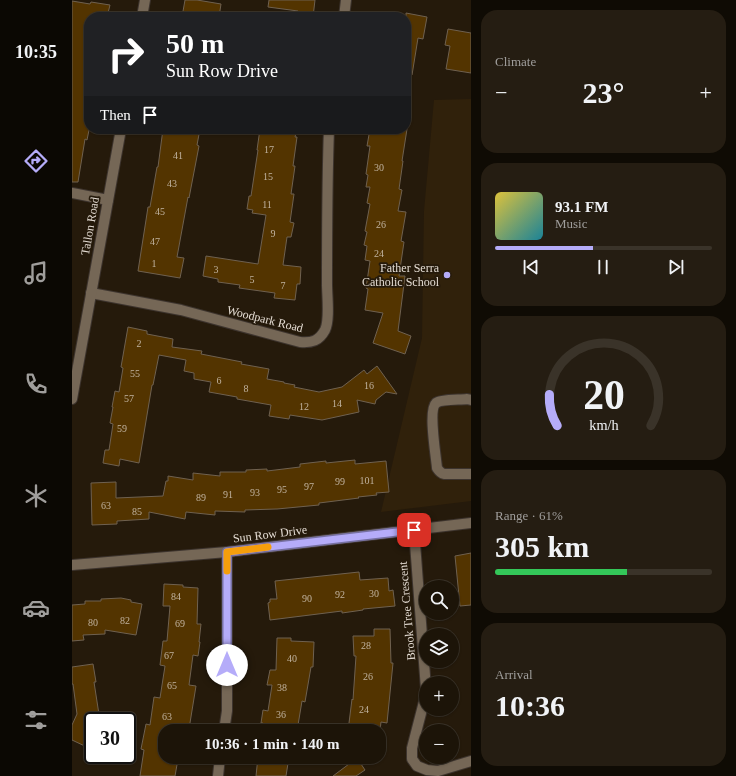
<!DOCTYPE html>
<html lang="en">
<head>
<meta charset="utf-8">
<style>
	body { margin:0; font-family:"Times New Roman",serif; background:#251d12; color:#f1f3f6; height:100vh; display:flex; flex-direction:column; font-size:15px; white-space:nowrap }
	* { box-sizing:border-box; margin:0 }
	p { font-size:13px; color:#a09e9c }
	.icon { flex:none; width:22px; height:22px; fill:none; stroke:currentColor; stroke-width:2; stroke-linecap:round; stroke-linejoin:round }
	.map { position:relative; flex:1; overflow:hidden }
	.side { display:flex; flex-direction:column; gap:10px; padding:10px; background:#0f0b04; width:265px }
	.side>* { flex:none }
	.banner { position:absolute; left:12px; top:12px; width:327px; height:122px; border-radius:16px; box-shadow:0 1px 3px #0004,0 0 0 1px #3a3329; background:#202124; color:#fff; overflow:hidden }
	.tools { position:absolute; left:347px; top:580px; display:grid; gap:8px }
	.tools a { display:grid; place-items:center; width:40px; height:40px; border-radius:50%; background:#1c1408; box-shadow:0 1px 3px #0004,0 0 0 1px #3a3329; font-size:20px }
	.speed { position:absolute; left:12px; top:712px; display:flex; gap:8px; font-size:20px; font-weight:700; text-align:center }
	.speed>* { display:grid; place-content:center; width:52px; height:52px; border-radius:50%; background:#1c1408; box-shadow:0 1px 3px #0004,0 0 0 1px #3a3329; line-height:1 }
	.speed .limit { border:2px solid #111; border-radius:6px; background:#fff; color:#111 }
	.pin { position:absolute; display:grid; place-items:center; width:34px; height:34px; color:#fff; margin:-17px; border-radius:8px; box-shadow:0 2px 6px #0006 }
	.me { position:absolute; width:44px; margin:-22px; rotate:0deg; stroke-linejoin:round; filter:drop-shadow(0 0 3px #0008) }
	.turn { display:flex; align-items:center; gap:14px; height:84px; padding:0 16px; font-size:18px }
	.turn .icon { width:52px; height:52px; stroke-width:2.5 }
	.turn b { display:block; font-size:28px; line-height:34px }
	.then { display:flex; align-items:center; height:38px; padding:0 16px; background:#0003; gap:8px; font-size:15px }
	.big { font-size:30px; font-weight:600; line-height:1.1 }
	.side .card { flex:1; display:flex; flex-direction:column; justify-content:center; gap:6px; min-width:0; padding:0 14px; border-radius:16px; background:#251d12 }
	.side .dial { align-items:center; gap:0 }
	.dial svg { height:104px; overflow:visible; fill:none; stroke:#3a3329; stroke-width:7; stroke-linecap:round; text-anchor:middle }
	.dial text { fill:#f1f3f6; stroke:none }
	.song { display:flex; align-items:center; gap:12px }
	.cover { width:48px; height:48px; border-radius:6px; background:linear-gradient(135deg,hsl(50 70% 55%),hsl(190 70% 35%)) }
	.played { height:4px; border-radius:2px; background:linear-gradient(90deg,#b5acf9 45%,#3a3329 45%) }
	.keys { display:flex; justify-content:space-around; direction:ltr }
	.heat { display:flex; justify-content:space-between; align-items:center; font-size:22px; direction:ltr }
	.charge { height:6px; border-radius:3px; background:linear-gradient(90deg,#34c759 61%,#3a3329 0) }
	.trip { position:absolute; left:86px; top:724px; width:228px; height:40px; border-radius:16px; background:#1c1408; box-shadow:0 1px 3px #0004,0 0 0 1px #3a3329; font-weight:600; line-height:40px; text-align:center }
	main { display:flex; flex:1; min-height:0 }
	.tabs { display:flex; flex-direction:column; width:72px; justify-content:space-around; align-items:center; background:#0b0803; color:#a09e9c }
	.tabs .icon { width:28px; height:28px }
	.tabs .selected { color:#b5acf9 }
	.tabs b { font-size:18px; color:#f1f3f6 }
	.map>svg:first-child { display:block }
	.built { fill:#30210b }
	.building { fill:#533400; stroke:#6f6150 }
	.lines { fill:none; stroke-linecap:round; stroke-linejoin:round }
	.minor-casing { stroke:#3d342e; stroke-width:12 }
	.minor { stroke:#756756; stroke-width:10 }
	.route-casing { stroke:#7670a2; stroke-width:10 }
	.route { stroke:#b5acf9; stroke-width:7 }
	.slow { stroke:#f59e0b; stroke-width:7 }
	.poi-dot { fill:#b5acf9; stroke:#251a0b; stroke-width:1.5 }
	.labels { text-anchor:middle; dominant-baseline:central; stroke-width:3.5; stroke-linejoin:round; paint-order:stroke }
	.number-label { font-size:10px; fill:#c0b29e }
	.street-label { font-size:12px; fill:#e4dcd3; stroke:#251a0b }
	.poi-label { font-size:12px; fill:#e4dcd3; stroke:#251a0b; text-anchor:end }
</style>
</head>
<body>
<main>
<nav class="tabs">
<b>10:35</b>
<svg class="icon selected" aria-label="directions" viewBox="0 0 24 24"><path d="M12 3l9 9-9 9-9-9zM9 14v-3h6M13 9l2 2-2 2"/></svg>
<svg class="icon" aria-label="music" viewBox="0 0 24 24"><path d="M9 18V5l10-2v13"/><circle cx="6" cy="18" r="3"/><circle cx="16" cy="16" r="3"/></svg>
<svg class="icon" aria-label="phone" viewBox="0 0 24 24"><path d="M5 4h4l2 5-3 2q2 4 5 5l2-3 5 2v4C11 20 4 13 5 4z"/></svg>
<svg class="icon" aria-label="climate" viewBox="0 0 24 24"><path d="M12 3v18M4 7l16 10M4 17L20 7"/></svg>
<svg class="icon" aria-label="car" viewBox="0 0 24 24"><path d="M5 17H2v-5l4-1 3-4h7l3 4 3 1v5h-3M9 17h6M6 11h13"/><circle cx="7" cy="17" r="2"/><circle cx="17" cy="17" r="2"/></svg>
<svg class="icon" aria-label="filters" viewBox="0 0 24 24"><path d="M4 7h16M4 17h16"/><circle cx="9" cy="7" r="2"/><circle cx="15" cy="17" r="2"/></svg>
</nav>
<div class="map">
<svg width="399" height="776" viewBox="0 0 399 776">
	<rect width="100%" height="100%" fill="#251a0b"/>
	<polygon class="built" points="399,99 399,501 309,512 350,338 352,211 362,100"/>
	<g class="building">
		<polygon points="113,0 125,0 149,4 147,17 110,17"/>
		<polygon points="197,0 243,0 241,17 225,17 226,11 196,7"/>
		<polygon points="0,1 18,4 19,2 38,5 35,17 17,17 17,130 15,140 13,139 6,182 0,182"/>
		<polygon points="334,13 355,17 351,39 346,38 340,75 334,75"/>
		<polygon points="376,29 399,33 399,73 374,69 378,46 373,45"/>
		<polygon points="91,129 128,129 125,145 127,146 117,198 116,197 105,257 112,258 108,278 66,271 74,220 76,207 78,207 85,167 86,167"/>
		<polygon points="188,129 225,129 223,137 225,137 221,166 223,166 219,194 222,194 218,222 222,223 219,237 215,237 211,265 229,267 228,284 225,284 223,300 202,298 203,293 167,288 168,285 146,282 146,279 131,276 134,256 186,264 194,215 180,213 181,210 175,209 177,196 179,196 186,150 185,150"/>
		<polygon points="298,129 335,129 330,161 331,161 327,189 330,190 326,211 334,212 329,241 332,242 327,276 333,276 326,331 339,336 333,354 301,343 311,313 293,310 296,289 294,288 298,261 293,260 295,246 292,245 295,232 293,231 298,204 295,203 298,187 294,187 296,175 294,174 298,146 295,146"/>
		<polygon points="56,327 75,331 75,334 101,339 100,347 130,351 129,354 170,362 169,364 197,369 195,379 212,382 212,383 223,385 222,387 247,392 270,387 292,370 295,374 305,366 325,394 314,392 304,400 303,404 285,400 287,412 250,420 218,415 217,419 197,416 199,405 165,399 165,397 137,392 139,382 122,379 122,373 112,371 114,360 87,355 81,385 80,385 67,463 48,459 47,466 31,463 33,450 37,450 41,424 38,423 41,407 40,407 43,391 47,392 51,368 49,367"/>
		<polygon points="283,460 283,464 314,461 317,492 304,493 305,495 286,497 287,498 247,503 247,505 205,509 204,509 173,510 173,512 143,511 143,515 114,512 113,519 77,512 77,519 45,521 45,524 20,525 19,483 44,482 44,498 91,496 94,481 96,481 96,476 121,480 121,473 148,476 148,472 174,472 174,470 195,469 195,471 228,467 228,464 254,461 254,463"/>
		<polygon points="399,553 399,605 388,606 383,556"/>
		<polygon points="287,572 288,580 316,578 317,591 321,590 323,606 291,609 291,610 270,613 270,611 198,620 196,603 198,602 198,599 205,599 203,581"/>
		<polygon points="92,584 111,585 111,587 126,588 125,624 129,624 127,642 128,642 126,656 121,655 117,685 124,686 117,729 109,727 108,731 93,731 93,757 106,759 103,776 68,776 72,750 69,749 74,724 78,725 82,697 88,698 93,666 88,665 91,641 95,641 98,606 91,606"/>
		<polygon points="49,598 59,600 59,602 70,604 64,635 33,630 33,634 11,635 12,640 0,641 0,605 13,604 13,601 29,601 29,599"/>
		<polygon points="302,629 318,629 319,663 321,663 315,723 309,722 308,731 276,731 280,699 281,700 284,656 282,656 281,636 302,636"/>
		<polygon points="205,638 219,638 219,641 242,642 241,667 239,667 233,702 230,701 225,731 190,731 191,723 189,723 191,710 196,711 200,685 195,685 198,670 204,670"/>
		<polygon points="21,664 24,682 22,682 28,721 21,721 21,739 17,748 0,740 0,725 5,714 1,684 0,684 0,667"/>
		<polygon points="186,757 217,757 214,776 184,776"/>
		<polygon points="285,758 293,770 284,776 261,776"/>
	</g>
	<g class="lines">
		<g class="minor-casing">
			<g id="minor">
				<polyline points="70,17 73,0"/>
				<polyline points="272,17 274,0"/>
				<polyline points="0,193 36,200"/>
				<path d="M19 293 109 310 228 342C240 343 247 341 253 330 258 320 255 296 255 284 255 233 255 181 257 129"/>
				<polyline points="0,399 49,129"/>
				<path d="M399 400 395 399C388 400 369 399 364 403 356 410 364 456 365 468 367 471 368 473 372 474H399"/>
				<polyline points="342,530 354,689"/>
				<polyline points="0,565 155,552 399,523"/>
				<polyline points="354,694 340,748 340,759 345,766 355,770 366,771 399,761"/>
				<polyline points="152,731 155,711 155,552"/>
				<polyline points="146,776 148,757"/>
			</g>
		</g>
		<use href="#minor" class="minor"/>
	</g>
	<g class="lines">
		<g class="route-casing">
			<polyline id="route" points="155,665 155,552 342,530"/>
		</g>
		<use href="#route" class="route"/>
		<polyline class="slow" points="155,571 155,552 196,547"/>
	</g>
	<circle class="poi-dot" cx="375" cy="275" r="4"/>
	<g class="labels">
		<g class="number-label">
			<text x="197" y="149">17</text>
			<text x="106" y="155">41</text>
			<text x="307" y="167">30</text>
			<text x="196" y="176">15</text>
			<text x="100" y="183">43</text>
			<text x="195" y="204">11</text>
			<text x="88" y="211">45</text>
			<text x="309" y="224">26</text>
			<text x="201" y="233">9</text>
			<text x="83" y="241">47</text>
			<text x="307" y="253">24</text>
			<text x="82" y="263">1</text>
			<text x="144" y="269">3</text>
			<text x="180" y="279">5</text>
			<text x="211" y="285">7</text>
			<text x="67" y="343">2</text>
			<text x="63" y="373">55</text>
			<text x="147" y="380">6</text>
			<text x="297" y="385">16</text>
			<text x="174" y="388">8</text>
			<text x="57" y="398">57</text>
			<text x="265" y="403">14</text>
			<text x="232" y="406">12</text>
			<text x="50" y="428">59</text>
			<text x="295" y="480">101</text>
			<text x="268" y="481">99</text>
			<text x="237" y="486">97</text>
			<text x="210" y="489">95</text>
			<text x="183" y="492">93</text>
			<text x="156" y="494">91</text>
			<text x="129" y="497">89</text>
			<text x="34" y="505">63</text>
			<text x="65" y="511">85</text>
			<text x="302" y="593">30</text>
			<text x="268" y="594">92</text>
			<text x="104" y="596">84</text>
			<text x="235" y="598">90</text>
			<text x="53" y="620">82</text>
			<text x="21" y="622">80</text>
			<text x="108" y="623">69</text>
			<text x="294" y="645">28</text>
			<text x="97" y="655">67</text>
			<text x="220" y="658">40</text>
			<text x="296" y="676">26</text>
			<text x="100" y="685">65</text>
			<text x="210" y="687">38</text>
			<text x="292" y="709">24</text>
			<text x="209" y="714">36</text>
			<text x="95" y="716">63</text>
		</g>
		<g class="street-label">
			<text transform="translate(18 226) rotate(-80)">Tallon Road</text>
			<text transform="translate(193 319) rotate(14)">Woodpark Road</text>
			<text transform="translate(198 534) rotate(-7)">Sun Row Drive</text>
			<text transform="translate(335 611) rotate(-95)">Brook Tree Crescent</text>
		</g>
		<g class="poi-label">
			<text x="367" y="268">Father Serra<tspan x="367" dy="14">Catholic School</tspan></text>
		</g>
	</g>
</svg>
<div class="tools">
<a><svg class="icon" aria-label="search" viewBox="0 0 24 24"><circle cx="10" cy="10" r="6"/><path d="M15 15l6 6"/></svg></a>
<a><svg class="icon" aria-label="layers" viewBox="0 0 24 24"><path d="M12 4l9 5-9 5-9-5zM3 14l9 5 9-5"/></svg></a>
<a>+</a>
<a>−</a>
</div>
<div class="speed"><div class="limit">30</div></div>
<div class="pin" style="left:342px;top:530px;background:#d93025"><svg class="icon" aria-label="arrive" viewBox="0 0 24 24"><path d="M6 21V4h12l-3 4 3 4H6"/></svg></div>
<svg class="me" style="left:155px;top:665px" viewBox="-20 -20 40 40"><circle r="19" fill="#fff"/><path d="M0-13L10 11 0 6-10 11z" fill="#b5acf9"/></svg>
<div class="trip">10:36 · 1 min · 140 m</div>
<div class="banner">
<div class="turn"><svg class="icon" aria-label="right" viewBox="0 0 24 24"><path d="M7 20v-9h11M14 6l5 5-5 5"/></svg><div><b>50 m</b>Sun Row Drive</div></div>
<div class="then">Then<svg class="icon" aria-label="arrive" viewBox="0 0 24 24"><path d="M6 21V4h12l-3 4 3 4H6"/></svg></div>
</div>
</div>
<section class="side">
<div class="card"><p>Climate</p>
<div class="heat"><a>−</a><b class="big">23°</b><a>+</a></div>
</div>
<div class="card">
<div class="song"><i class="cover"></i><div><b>93.1 FM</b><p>Music</p></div></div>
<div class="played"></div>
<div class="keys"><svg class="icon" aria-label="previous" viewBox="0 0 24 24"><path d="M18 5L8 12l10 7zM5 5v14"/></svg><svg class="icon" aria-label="pause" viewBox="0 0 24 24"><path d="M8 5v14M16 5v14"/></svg><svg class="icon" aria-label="next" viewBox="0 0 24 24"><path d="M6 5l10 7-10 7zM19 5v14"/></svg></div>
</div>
<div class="card dial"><svg viewBox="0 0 100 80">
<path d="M14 69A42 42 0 1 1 86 69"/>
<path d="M14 69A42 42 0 0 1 8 45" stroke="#b5acf9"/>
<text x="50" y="56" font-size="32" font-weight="700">20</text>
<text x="50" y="72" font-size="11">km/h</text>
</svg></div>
<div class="card"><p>Range · 61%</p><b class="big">305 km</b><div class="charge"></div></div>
<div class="card"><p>Arrival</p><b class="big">10:36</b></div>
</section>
</main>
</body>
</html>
